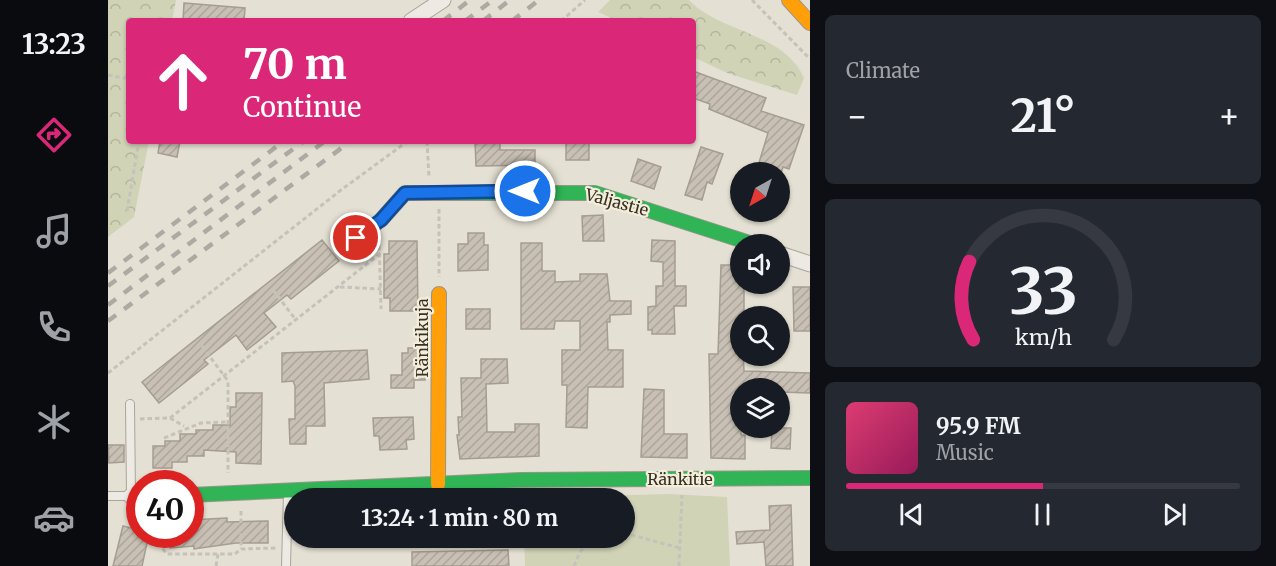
<!DOCTYPE html>
<html lang="en">
<head>
<meta charset="utf-8">
<style>
	body { margin:0; font-family:Merriweather,serif; background:#242831; color:#f1f3f6; height:100vh; display:flex; flex-direction:column; font-size:22px; white-space:nowrap }
	* { box-sizing:border-box; margin:0 }
	p { font-size:20px; color:#9ea1a6 }
	.icon { flex:none; width:33px; height:33px; fill:none; stroke:currentColor; stroke-width:2; stroke-linecap:round; stroke-linejoin:round }
	.map { position:relative; flex:1; overflow:hidden }
	.drawer { display:flex; flex-direction:column; gap:15px; padding:15px; background:#0d0f14; width:466px }
	.drawer>* { flex:none }
	.banner { position:absolute; left:18px; top:18px; width:570px; height:126px; border-radius:6px; box-shadow:0 2px 4px #0004; background:#db2777; color:#fff; overflow:hidden }
	.needle { width:39px; rotate:219deg }
	.fabs { position:absolute; left:622px; top:162px; display:grid; gap:12px }
	.fabs a { display:grid; place-items:center; width:60px; height:60px; border-radius:50%; background:#171b24; box-shadow:0 2px 4px #0004; font-size:30px }
	.speed { position:absolute; left:18px; top:470px; display:flex; gap:12px; font-size:30px; font-weight:700; text-align:center }
	.speed>* { display:grid; place-content:center; width:78px; height:78px; border-radius:50%; background:#171b24; box-shadow:0 2px 4px #0004; line-height:1 }
	.speed .limit { border:9px solid #d22; background:#fff; color:#111 }
	.pin { position:absolute; display:grid; place-items:center; width:51px; height:51px; color:#fff; margin:-26px; border:3px solid #fff; border-radius:50%; box-shadow:0 2px 6px #0007 }
	.me { position:absolute; width:66px; margin:-33px; rotate:270deg; stroke-linejoin:round; filter:drop-shadow(0 0 4px #0008) }
	.turn { display:flex; align-items:center; gap:21px; height:126px; padding:0 18px; font-size:27px }
	.turn .icon { width:78px; height:78px; stroke-width:2.5 }
	.turn b { display:block; font-size:42px; line-height:51px }
	.big { font-size:45px; font-weight:700; line-height:1.1 }
	.drawer .tile { flex:1; display:flex; flex-direction:column; justify-content:center; gap:9px; min-width:0; padding:0 21px; border-radius:9px; background:#242831 }
	.drawer .dial { align-items:center; gap:0 }
	.dial svg { height:156px; overflow:visible; fill:none; stroke:#363941; stroke-width:7; stroke-linecap:round; text-anchor:middle }
	.dial text { fill:#f1f3f6; stroke:none }
	.song { display:flex; align-items:center; gap:18px }
	.cover { width:72px; height:72px; border-radius:9px; background:linear-gradient(135deg,hsl(340 70% 55%),hsl(330 70% 35%)) }
	.played { height:6px; border-radius:3px; background:linear-gradient(90deg,#db2777 50%,#363941 50%) }
	.keys { display:flex; justify-content:space-around; direction:ltr }
	.heat { display:flex; justify-content:space-between; align-items:center; font-size:33px; direction:ltr }
	.trip { position:absolute; left:176px; top:488px; width:351px; height:60px; border-radius:30px; background:#171b24; box-shadow:0 2px 4px #0004; font-weight:700; line-height:60px; text-align:center }
	main { display:flex; flex:1; min-height:0 }
	.dock { display:flex; flex-direction:column; width:108px; justify-content:space-around; align-items:center; background:#090b0e; color:#9ea1a6 }
	.dock .icon { width:42px; height:42px }
	.dock .on { color:#db2777 }
	.dock b { font-size:27px; color:#f1f3f6 }
	.map>svg:first-child { display:block }
	.forest { fill:url(#forest-crowns) }
	.park { fill:#d1d3b7 }
	.building { fill:url(#building-hatch); stroke:#a59c92; stroke-width:1.5 }
	.lines { fill:none; stroke-linecap:round; stroke-linejoin:round }
	.lane-casing { stroke:#aaa59b; stroke-width:10 }
	.street-casing { stroke:#aaa59b; stroke-width:17 }
	.fast-casing { stroke:#9a958b; stroke-width:16 }
	.slow-casing { stroke:#9a958b; stroke-width:16 }
	.path { stroke:#c6c2ba; stroke-width:3; stroke-dasharray:4.5 3; stroke-linecap:butt }
	.lane { stroke:#edeae3; stroke-width:8 }
	.street { stroke:#edeae3; stroke-width:15 }
	.fast { stroke:#30b455; stroke-width:14 }
	.slow { stroke:#ff9f0a; stroke-width:14 }
	.rail { stroke:#adaaa3; stroke-width:4.5; stroke-dasharray:10 10; stroke-linecap:butt }
	.route-casing { stroke:#114b97; stroke-width:15 }
	.route { stroke:#1a73e8; stroke-width:10 }
	.labels { text-anchor:middle; dominant-baseline:central; stroke-width:4.5; stroke-linejoin:round; paint-order:stroke }
	.street-label { font-size:16px; fill:#392f23; stroke:#f3eddb }
</style>
</head>
<body>
<main>
<nav class="dock">
<b>13:23</b>
<svg class="icon on" aria-label="directions" viewBox="0 0 24 24"><path d="M12 3l9 9-9 9-9-9zM9 14v-3h6M13 9l2 2-2 2"/></svg>
<svg class="icon" aria-label="music" viewBox="0 0 24 24"><path d="M9 18V5l10-2v13"/><circle cx="6" cy="18" r="3"/><circle cx="16" cy="16" r="3"/></svg>
<svg class="icon" aria-label="phone" viewBox="0 0 24 24"><path d="M5 4h4l2 5-3 2q2 4 5 5l2-3 5 2v4C11 20 4 13 5 4z"/></svg>
<svg class="icon" aria-label="climate" viewBox="0 0 24 24"><path d="M12 3v18M4 7l16 10M4 17L20 7"/></svg>
<svg class="icon" aria-label="car" viewBox="0 0 24 24"><path d="M5 17H2v-5l4-1 3-4h7l3 4 3 1v5h-3M9 17h6M6 11h13"/><circle cx="7" cy="17" r="2"/><circle cx="17" cy="17" r="2"/></svg>
</nav>
<div class="map">
<svg width="702" height="566" viewBox="0 0 702 566">
	<defs>
		<pattern id="forest-crowns" width="20" height="18" patternUnits="userSpaceOnUse" patternTransform="scale(1.5)"><rect width="20" height="18" fill="#d1d3b7"/><path d="M2 6a3 3 0 1 1 6 0M12 15a3 3 0 1 1 6 0" fill="none" stroke="#b4b59d"/></pattern>
		<pattern id="building-hatch" width="6" height="6" patternUnits="userSpaceOnUse" patternTransform="scale(1.5)"><rect width="6" height="6" fill="#c8c0b4"/><path d="M-1 1l2-2M0 6l6-6M5 7l2-2" fill="none" stroke="#ada59a"/></pattern>
	</defs>
	<rect width="100%" height="100%" fill="#e4e0d3"/>
	<g class="forest">
		<polygon points="0,0 68,0 64,21 21,21 21,141 41,141 26,217 0,237"/>
		<path d="M502 0H581C612 33 676 32 696 78L689 95 619 73 585 57V21H510L490 12Z"/>
	</g>
	<polygon class="park" points="561,494 619,497 622,566 417,566 416,537 516,537 516,498 419,498"/>
	<g class="building">
		<polygon points="76,3 137,8 136,21 75,21"/>
		<polygon points="585,71 658,98 653,111 696,125 681,169 675,167 673,173 650,166 660,133 601,109 602,104 585,98"/>
		<polygon points="52,141 72,141 69,157 50,153"/>
		<polygon points="367,141 392,141 392,150 427,150 427,165 368,166"/>
		<rect x="458" y="141" width="23" height="19"/>
		<polygon points="593,147 615,154 604,184 599,182 594,200 577,195"/>
		<polygon points="530,159 553,167 546,189 523,181"/>
		<polygon points="495,215 496,241 475,241 474,216"/>
		<polygon points="360,233 376,233 376,245 380,245 380,270 350,271 350,244 360,244"/>
		<polygon points="214,240 231,261 183,299 179,295 156,313 168,327 139,350 128,335 96,360 100,364 51,403 34,382"/>
		<polygon points="544,240 567,241 567,286 578,286 578,306 566,306 567,334 544,334 544,330 540,330 540,307 548,306 548,286 555,286 555,262 543,261"/>
		<polygon points="281,241 309,241 310,311 282,311 282,298 276,298 276,254 281,254"/>
		<polygon points="413,243 434,243 434,271 447,271 447,282 472,281 472,274 499,274 502,301 523,301 523,314 502,315 502,322 499,322 500,350 515,350 515,387 480,387 479,428 458,427 459,385 454,385 454,350 472,350 472,321 447,321 446,329 413,329"/>
		<polygon points="613,265 633,265 633,284 636,284 636,316 633,316 636,371 702,373 702,393 672,392 672,388 633,388 633,435 637,435 637,459 603,458 601,354 610,354"/>
		<polygon points="685,287 702,287 702,331 686,331"/>
		<rect x="358" y="309" width="24" height="20"/>
		<polygon points="300,348 312,348 312,353 317,353 317,380 306,380 306,388 283,388 283,375 294,375 294,353 300,353"/>
		<polygon points="259,350 261,379 216,383 217,426 198,426 198,444 182,444 181,419 187,419 187,386 185,381 174,382 174,353"/>
		<polygon points="373,359 399,359 400,383 378,384 379,432 407,432 407,424 431,424 431,456 352,459 349,435 351,435 350,417 354,417 353,378 373,378"/>
		<polygon points="536,389 556,390 556,434 579,434 579,458 533,457"/>
		<polygon points="128,393 154,393 153,464 128,463 128,452 96,450 96,456 79,456 79,462 64,462 64,468 45,468 45,446 57,446 57,441 72,441 72,434 88,434 88,430 105,430 105,425 122,425 122,407 128,407"/>
		<polygon points="305,417 306,439 298,440 299,449 272,450 271,436 266,436 265,418"/>
		<polygon points="664,428 683,428 682,449 663,448"/>
		<polygon points="0,445 16,445 16,462 1,463"/>
		<polygon points="683,505 685,566 658,566 656,542 629,544 628,532 662,530 661,506"/>
		<polygon points="119,518 119,522 160,521 160,543 128,543 86,549 86,546 62,548 61,534 82,534 82,520"/>
		<polygon points="15,526 32,530 32,534 41,534 34,566 5,566"/>
		<polygon points="400,550 401,566 304,566 304,552"/>
	</g>
	<g class="lines">
		<g class="lane-casing">
			<g id="lane">
				<polyline points="232,250 272,221"/>
				<polyline points="0,496 23,496 22,404"/>
				<polyline points="178,566 180,492"/>
			</g>
		</g>
		<g class="street-casing">
			<g id="street">
				<polyline points="303,21 335,0"/>
				<polyline points="672,254 702,264"/>
				<polyline points="23,496 32,496"/>
			</g>
		</g>
		<g class="fast-casing">
			<g id="fast">
				<polyline points="273,220 297,193 487,193 645,244"/>
				<polyline points="82,495 413,480 702,478"/>
			</g>
		</g>
		<g class="slow-casing">
			<g id="slow">
				<polyline points="681,0 702,23"/>
				<polyline points="330,484 331,294"/>
			</g>
		</g>
		<g class="path">
			<polyline points="644,0 702,59"/>
			<polyline points="453,21 477,0"/>
			<polyline points="0,75 21,79"/>
			<polyline points="319,141 321,177"/>
			<polyline points="331,209 331,277"/>
			<polyline points="19,211 31,141"/>
			<polyline points="271,238 273,309"/>
			<polyline points="232,287 273,289"/>
			<polyline points="165,290 188,320"/>
			<polyline points="94,346 120,381 120,473"/>
			<polyline points="0,373 233,190 300,141"/>
			<polyline points="62,418 76,426"/>
			<polyline points="32,419 62,418 273,253"/>
			<polyline points="56,438 93,423 120,422"/>
			<polyline points="133,511 133,549"/>
			<polyline points="516,533 572,548"/>
			<polyline points="53,534 54,548 59,554 127,554 133,549 168,548"/>
			<polyline points="108,566 110,554"/>
			<polyline points="466,566 472,552 487,537"/>
			<polyline points="571,566 574,495"/>
		</g>
		<use href="#lane" class="lane"/>
		<use href="#street" class="street"/>
		<use href="#fast" class="fast"/>
		<use href="#slow" class="slow"/>
		<g class="rail">
			<polyline points="335,21 362,0"/>
			<polyline points="357,21 385,0"/>
			<polyline points="375,21 402,0"/>
			<polyline points="404,21 431,0"/>
			<polyline points="0,273 176,141"/>
			<polyline points="0,286 196,141"/>
			<polyline points="0,305 217,141"/>
			<polyline points="0,321 243,141"/>
		</g>
	</g>
	<g class="lines">
		<g class="route-casing">
			<polyline id="route" points="248,238 273,220 297,193 417,191"/>
		</g>
		<use href="#route" class="route"/>
	</g>
	<g class="labels">
		<g class="street-label">
			<text transform="translate(509 202) rotate(15)">Valjastie</text>
			<text transform="translate(314 338) rotate(-90)">Ränkikuja</text>
			<text x="572" y="479">Ränkitie</text>
		</g>
	</g>
</svg>
<div class="fabs">
<a><svg class="needle" viewBox="-14 -14 28 28"><path d="M0-13l5 13h-10z" fill="#e53935"/><path d="M0 13l5-13h-10z" fill="#9ea1a6"/></svg></a>
<a><svg class="icon" aria-label="sound" viewBox="0 0 24 24"><path d="M4 9h4l5-4v14l-5-4H4zM17 9q2 3 0 6"/></svg></a>
<a><svg class="icon" aria-label="search" viewBox="0 0 24 24"><circle cx="10" cy="10" r="6"/><path d="M15 15l6 6"/></svg></a>
<a><svg class="icon" aria-label="layers" viewBox="0 0 24 24"><path d="M12 4l9 5-9 5-9-5zM3 14l9 5 9-5"/></svg></a>
</div>
<div class="speed"><div class="limit">40</div></div>
<div class="pin" style="left:248px;top:238px;background:#d93025"><svg class="icon" aria-label="arrive" viewBox="0 0 24 24"><path d="M6 21V4h12l-3 4 3 4H6"/></svg></div>
<svg class="me" style="left:417px;top:191px" viewBox="-20 -20 40 40"><circle r="17" fill="#1a73e8" stroke="#fff" stroke-width="3"/><path d="M0-11L8 9 0 5-8 9z" fill="#fff"/></svg>
<div class="trip">13:24 · 1 min · 80 m</div>
<div class="banner">
<div class="turn"><svg class="icon" aria-label="ahead" viewBox="0 0 24 24"><path d="M12 20V5M6 11l6-6 6 6"/></svg><div><b>70 m</b>Continue</div></div>
</div>
</div>
<section class="drawer">
<div class="tile"><p>Climate</p>
<div class="heat"><a>−</a><b class="big">21°</b><a>+</a></div>
</div>
<div class="tile dial"><svg viewBox="0 0 100 80">
<path d="M14 69A42 42 0 1 1 86 69"/>
<path d="M14 69A42 42 0 0 1 12 29" stroke="#db2777"/>
<text x="50" y="56" font-size="32" font-weight="700">33</text>
<text x="50" y="72" font-size="11">km/h</text>
</svg></div>
<div class="tile">
<div class="song"><i class="cover"></i><div><b>95.9 FM</b><p>Music</p></div></div>
<div class="played"></div>
<div class="keys"><svg class="icon" aria-label="previous" viewBox="0 0 24 24"><path d="M18 5L8 12l10 7zM5 5v14"/></svg><svg class="icon" aria-label="pause" viewBox="0 0 24 24"><path d="M8 5v14M16 5v14"/></svg><svg class="icon" aria-label="next" viewBox="0 0 24 24"><path d="M6 5l10 7-10 7zM19 5v14"/></svg></div>
</div>
</section>
</main>
</body>
</html>
